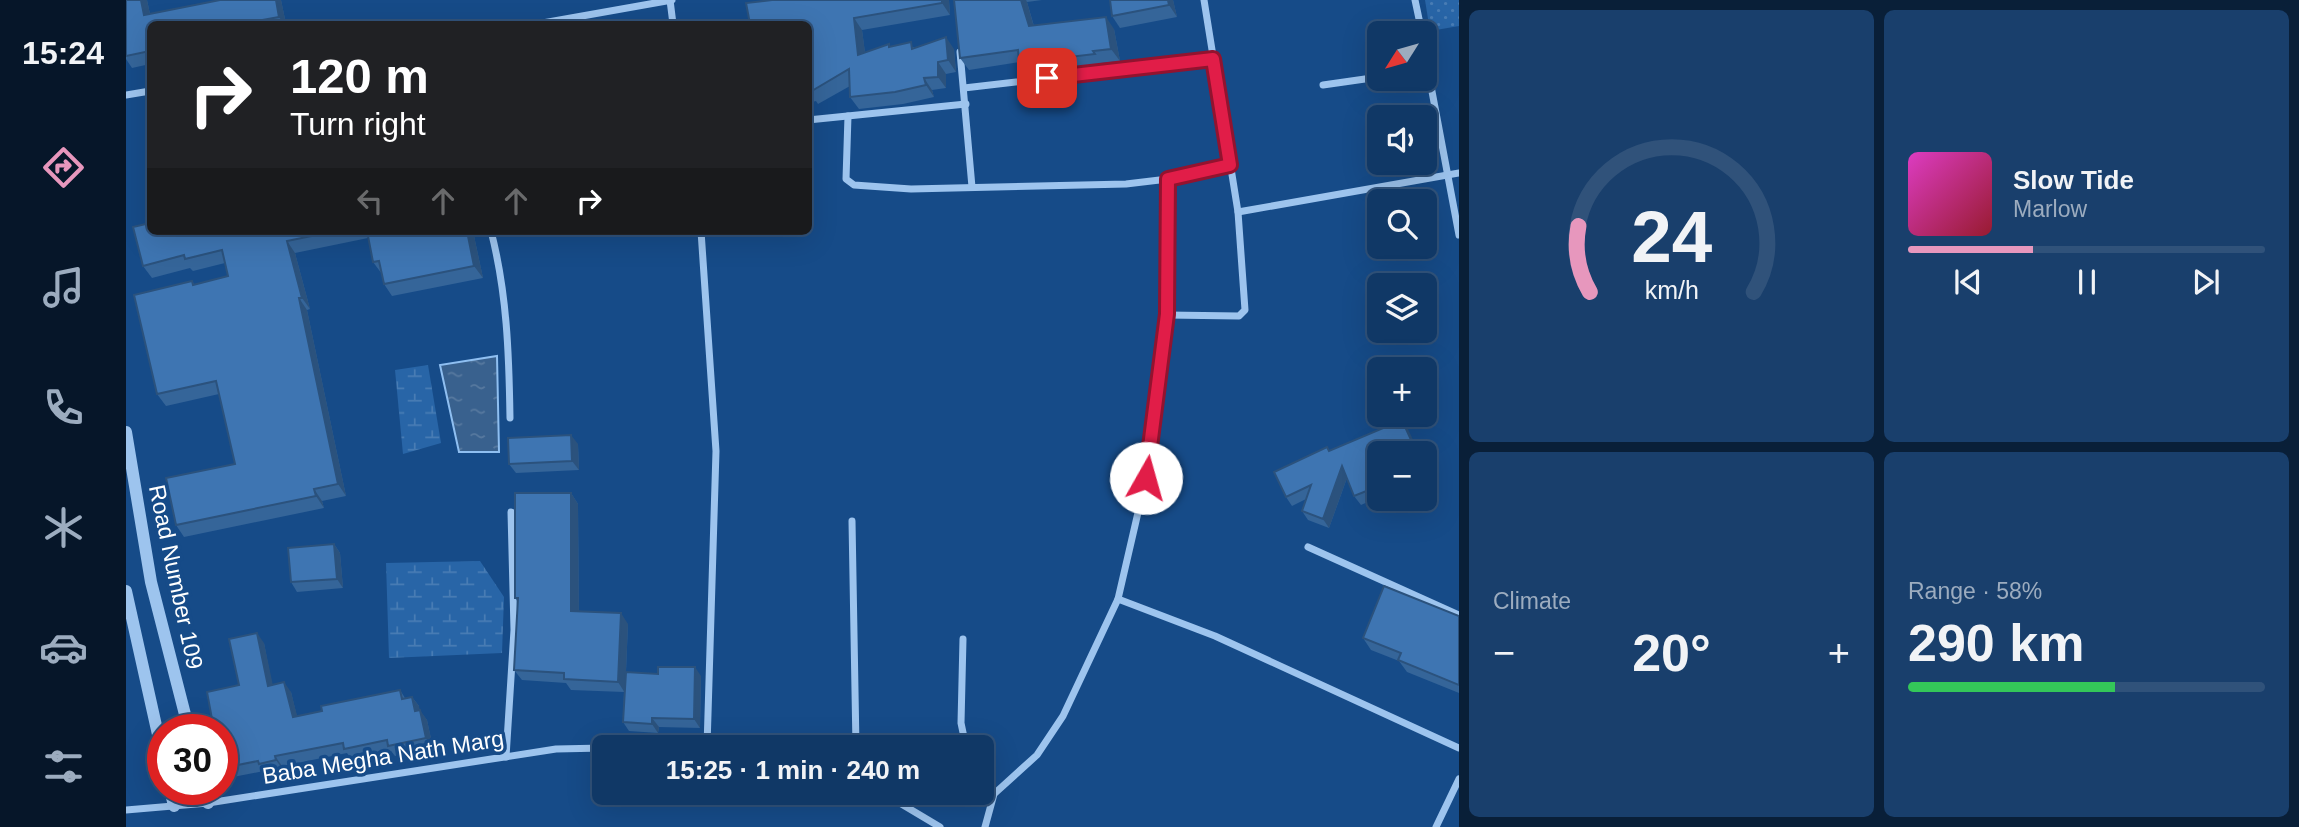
<!DOCTYPE html>
<html lang="en">
<head>
<meta charset="utf-8">
<style>
	body { margin:0; font-family:Helvetica,sans-serif; background:#193f6c; color:#f1f3f6; height:100vh; display:flex; flex-direction:column; font-size:26px; white-space:nowrap }
	* { box-sizing:border-box; margin:0 }
	p { font-size:23px; color:#9cacbf }
	.icon { flex:none; width:38px; height:38px; fill:none; stroke:currentColor; stroke-width:2; stroke-linecap:round; stroke-linejoin:round }
	.map { position:relative; flex:1; overflow:hidden }
	.panel { display:flex; flex-direction:column; gap:10px; padding:10px; background:#091f38; width:840px }
	.panel>* { flex:none }
	.guide { position:absolute; left:21px; top:21px; width:665px; height:214px; border-radius:10px; box-shadow:0 7px 28px #0002,0 0 0 2px #30527a; background:#202124; color:#fff; overflow:hidden }
	.needle { width:46px; rotate:233deg }
	.fabs { position:absolute; left:1241px; top:21px; display:grid; gap:14px }
	.fabs a { display:grid; place-items:center; width:70px; height:70px; border-radius:10px; background:#103866; box-shadow:0 7px 28px #0002,0 0 0 2px #30527a; font-size:35px }
	.speed { position:absolute; left:21px; top:714px; display:flex; gap:14px; font-size:35px; font-weight:700; text-align:center }
	.speed>* { display:grid; place-content:center; width:91px; height:91px; border-radius:50%; background:#103866; box-shadow:0 7px 28px #0002,0 0 0 2px #30527a; line-height:1 }
	.speed .limit { border:10px solid #d22; background:#fff; color:#111 }
	.pin { position:absolute; display:grid; place-items:center; width:60px; height:60px; color:#fff; margin:-30px; border-radius:14px; box-shadow:0 4px 10px #0006 }
	.me { position:absolute; width:77px; margin:-38px; rotate:7deg; stroke-linejoin:round; filter:drop-shadow(0 0 5px #0008) }
	.turn { display:flex; align-items:center; gap:24px; height:147px; padding:0 28px; font-size:32px }
	.turn .icon { width:91px; height:91px; stroke-width:2.5 }
	.turn b { display:block; font-size:49px; line-height:60px }
	.lanes { display:flex; align-items:center; height:66px; padding:0 28px; background:#0003; justify-content:center; gap:35px; direction:ltr }
	.lanes .off { opacity:.35 }
	.big { font-size:52px; font-weight:700; line-height:1.1 }
	.panel .tile { flex:1; display:flex; flex-direction:column; justify-content:center; gap:10px; min-width:0; padding:0 24px; border-radius:10px; background:#193f6c }
	.panel .dial { align-items:center; gap:0 }
	.dial svg { height:182px; overflow:visible; fill:none; stroke:#30527a; stroke-width:7; stroke-linecap:round; text-anchor:middle }
	.dial text { fill:#f1f3f6; stroke:none }
	.song { display:flex; align-items:center; gap:21px }
	.cover { width:84px; height:84px; border-radius:10px; background:linear-gradient(135deg,hsl(310 70% 55%),hsl(350 70% 35%)) }
	.played { height:7px; border-radius:4px; background:linear-gradient(90deg,#e797bd 35%,#30527a 35%) }
	.keys { display:flex; justify-content:space-around; direction:ltr }
	.heat { display:flex; justify-content:space-between; align-items:center; font-size:38px; direction:ltr }
	.charge { height:10px; border-radius:5px; background:linear-gradient(90deg,#34c759 58%,#30527a 0) }
	.panel .tiles { flex:1; display:grid; gap:10px; grid-template-columns:repeat(2,1fr) }
	.trip { position:absolute; left:466px; top:735px; width:402px; height:70px; border-radius:10px; background:#103866; box-shadow:0 7px 28px #0002,0 0 0 2px #30527a; font-weight:700; line-height:70px; text-align:center }
	main { display:flex; flex:1; min-height:0 }
	.dock { display:flex; flex-direction:column; width:126px; justify-content:space-around; align-items:center; background:#061629; color:#9cacbf }
	.dock .icon { width:49px; height:49px }
	.dock .selected { color:#e797bd }
	.dock b { font-size:32px; color:#f1f3f6 }
	.map>svg:first-child { display:block }
	.wetland { fill:url(#wetland-marsh) }
	.park { fill:url(#park-dots) }
	.water { fill:url(#water-ripples); stroke:#8fbff1; stroke-width:2 }
	.lines { fill:none; stroke-linecap:round; stroke-linejoin:round }
	.minor { stroke:#9dc4ee; stroke-width:7 }
	.tertiary { stroke:#9dc4ee; stroke-width:12 }
	.wall { fill:#356599 }
	.shaded-wall { fill:#2b527d }
	.building { fill:#3e75b2; stroke:#2b527d; stroke-width:2 }
	.route-casing { stroke:#92132f; stroke-width:18 }
	.route { stroke:#e11d48; stroke-width:12 }
	.labels { text-anchor:middle; dominant-baseline:central; stroke-width:7; stroke-linejoin:round; paint-order:stroke }
	.street-label { font-size:23px; fill:#fff; stroke:#164b88 }
</style>
</head>
<body>
<main>
<nav class="dock">
<b>15:24</b>
<svg class="icon selected" aria-label="directions" viewBox="0 0 24 24"><path d="M12 3l9 9-9 9-9-9zM9 14v-3h6M13 9l2 2-2 2"/></svg>
<svg class="icon" aria-label="music" viewBox="0 0 24 24"><path d="M9 18V5l10-2v13"/><circle cx="6" cy="18" r="3"/><circle cx="16" cy="16" r="3"/></svg>
<svg class="icon" aria-label="phone" viewBox="0 0 24 24"><path d="M5 4h4l2 5-3 2q2 4 5 5l2-3 5 2v4C11 20 4 13 5 4z"/></svg>
<svg class="icon" aria-label="climate" viewBox="0 0 24 24"><path d="M12 3v18M4 7l16 10M4 17L20 7"/></svg>
<svg class="icon" aria-label="car" viewBox="0 0 24 24"><path d="M5 17H2v-5l4-1 3-4h7l3 4 3 1v5h-3M9 17h6M6 11h13"/><circle cx="7" cy="17" r="2"/><circle cx="17" cy="17" r="2"/></svg>
<svg class="icon" aria-label="filters" viewBox="0 0 24 24"><path d="M4 7h16M4 17h16"/><circle cx="9" cy="7" r="2"/><circle cx="15" cy="17" r="2"/></svg>
</nav>
<div class="map">
<svg width="1333" height="827" viewBox="0 0 1333 827">
	<defs>
		<pattern id="wetland-marsh" width="20" height="14" patternUnits="userSpaceOnUse" patternTransform="scale(1.75)"><rect width="20" height="14" fill="#2865a7"/><path d="M1 5h8M5 5V1M11 12h8M15 12V8" fill="none" stroke="#487cb4"/></pattern>
		<pattern id="park-dots" width="8" height="8" patternUnits="userSpaceOnUse" patternTransform="scale(1.75)"><rect width="8" height="8" fill="#2865a7"/><path d="M2 2h.1M6 6h.1" fill="none" stroke="#487cb4" stroke-width="1.8" stroke-linecap="round"/></pattern>
		<pattern id="water-ripples" width="26" height="14" patternUnits="userSpaceOnUse" patternTransform="scale(1.75)"><rect width="26" height="14" fill="#39618e"/><path d="M2 4q2-2 4 0t4 0M15 11q2-2 4 0t4 0" fill="none" stroke="#57799f"/></pattern>
	</defs>
	<rect width="100%" height="100%" fill="#164b88"/>
	<g class="wetland">
		<polygon points="302,365 315,443 277,454 269,370"/>
		<polygon points="354,561 378,597 376,653 263,658 260,563"/>
	</g>
	<polygon class="park" points="1299,0 1333,0 1333,26 1304,31"/>
	<polygon class="water" points="371,356 373,452 333,452 314,365"/>
	<g class="lines">
		<g class="minor">
			<polyline points="544,0 547,24"/>
			<polyline points="1289,0 1296,33"/>
			<polyline points="411,24 546,0"/>
			<polyline points="1298,49 1333,235"/>
			<polyline points="834,52 846,187"/>
			<polyline points="1197,85 1253,77"/>
			<polyline points="838,88 1087,59"/>
			<polyline points="0,95 24,91"/>
			<polyline points="722,116 720,179 728,185 785,189 1000,184 1042,179 1104,165"/>
			<polyline points="682,120 840,104"/>
			<polyline points="1042,179 1040,325 1020,478 992,599 1089,636 1333,748"/>
			<polyline points="1112,212 1333,173"/>
			<path d="M365 231C381 293 383 354 384 418"/>
			<polyline points="575,231 590,451 581,747"/>
			<polyline points="1041,315 1113,316 1119,310 1112,212 1078,0"/>
			<polyline points="726,521 730,747"/>
			<polyline points="1182,547 1333,615"/>
			<polyline points="837,639 835,723 840,747"/>
			<polyline points="380,757 388,630 385,512"/>
			<polyline points="856,779 868,794"/>
			<polyline points="743,793 762,796 814,827"/>
			<polyline points="0,810 82,803 430,749 478,748"/>
			<polyline points="859,827 868,794 911,755 937,716 992,599"/>
			<polyline points="1310,827 1333,779"/>
		</g>
		<g class="tertiary">
			<polyline points="0,432 25,582 63,730"/>
			<polyline points="0,591 37,757"/>
			<polyline points="44,789 48,806"/>
			<polyline points="78,789 82,803"/>
		</g>
	</g>
	<g class="wall">
		<polygon points="0,0 21,0 24,14 155,0 160,24 24,24 24,64 6,68 0,59"/>
		<polygon points="823,0 824,15 736,30 739,53 764,46 828,49 830,72 820,74 820,88 806,90 808,97 777,104 733,109 724,97 724,86 692,104 690,101 682,103 682,24"/>
		<polygon points="828,0 916,0 901,2 908,26 988,29 994,61 975,63 977,66 901,74 893,62 843,70 834,58"/>
		<polygon points="984,0 1047,0 1051,17 994,28 986,16"/>
		<polygon points="24,231 347,231 357,278 266,296 258,284 256,274 247,262 242,238 169,253 184,309 181,310 220,496 196,501 198,508 58,537 50,525 109,464 93,394 40,406 31,394 66,281 69,285 102,276 99,263 67,271 64,268 26,278 17,266"/>
		<polygon points="1276,420 1282,429 1253,453 1253,497 1235,505 1228,496 1221,478 1203,528 1182,520 1176,511 1180,499 1166,506 1160,497 1203,451"/>
		<polygon points="452,444 453,470 390,473 383,464"/>
		<polygon points="1298,466 1303,476 1298,478"/>
		<polygon points="445,493 452,504 453,611 502,624 500,672 575,676 574,728 533,727 532,733 503,731 497,722 498,692 445,690 440,683 396,680 388,670 392,602 389,598"/>
		<polygon points="208,544 214,553 217,588 171,592 165,582"/>
		<polygon points="1333,616 1333,693 1281,672 1273,661 1245,650 1237,638"/>
		<polygon points="138,643 146,685 165,692 171,717 196,711 274,690 279,698 286,697 293,706 293,710 301,720 307,748 269,756 265,751 225,759 221,753 156,766 157,770 139,774 138,771 102,778 96,769 96,730 113,685"/>
	</g>
	<g class="shaded-wall">
		<polygon points="15,0 21,0 26,24 18,15"/>
		<polygon points="150,0 155,0 160,24 158,24 153,17"/>
		<polygon points="816,0 823,0 824,15 816,3"/>
		<polygon points="895,0 900,0 901,2 911,38 903,26"/>
		<polygon points="1042,0 1047,0 1051,17 1043,5"/>
		<polygon points="980,17 988,29 994,61 985,49"/>
		<polygon points="728,18 736,30 741,67 732,55"/>
		<polygon points="820,37 828,49 830,72 822,60"/>
		<polygon points="812,62 820,74 820,88 812,77"/>
		<polygon points="798,78 806,90 808,97 800,85"/>
		<polygon points="341,231 347,231 357,278 348,266"/>
		<polygon points="161,241 169,253 184,309 176,298"/>
		<polygon points="173,298 181,310 220,496 212,484"/>
		<polygon points="1276,420 1282,429 1293,453 1291,453"/>
		<polygon points="445,435 452,444 453,470 446,461"/>
		<polygon points="1216,466 1222,475 1203,528 1197,519"/>
		<polygon points="188,489 196,501 198,508 190,496"/>
		<polygon points="445,493 452,504 453,621 445,611"/>
		<polygon points="208,544 214,553 217,588 211,579"/>
		<polygon points="495,613 502,624 499,693 492,682"/>
		<polygon points="131,633 138,643 149,695 142,686"/>
		<polygon points="569,667 575,676 574,728 568,719"/>
		<polygon points="158,682 165,692 174,727 167,717"/>
		<polygon points="286,697 293,706 296,721 289,711"/>
		<polygon points="294,710 301,720 307,748 300,738"/>
		<polygon points="526,718 533,727 532,733 526,724"/>
		<polygon points="149,756 156,766 157,770 150,760"/>
	</g>
	<g class="building">
		<polygon points="0,0 15,0 18,15 94,0 150,0 153,17 114,24 24,24 24,51 0,56"/>
		<polygon points="646,0 816,0 816,3 728,18 732,55 763,44 763,47 785,42 786,49 820,37 822,60 812,62 812,77 798,78 800,85 769,92 724,97 723,69 684,92 683,88 682,88 682,24 624,24 620,3"/>
		<polygon points="828,0 895,0 903,26 980,17 985,49 967,51 969,54 893,63 892,50 834,58"/>
		<polygon points="984,0 1042,0 1043,5 986,16"/>
		<polygon points="24,223 24,231 210,231 161,241 176,298 173,298 212,484 188,489 190,496 50,525 40,478 109,464 90,381 31,394 8,295 66,281 67,285 102,276 96,250 59,259 58,255 17,266 7,227"/>
		<polygon points="241,231 341,231 348,266 258,284 253,261 247,262"/>
		<polygon points="1276,420 1291,453 1253,453 1253,486 1228,496 1216,466 1197,519 1176,511 1185,485 1160,497 1148,472 1201,447 1203,451"/>
		<polygon points="445,435 446,461 383,464 382,438"/>
		<polygon points="389,493 445,493 445,611 495,613 492,682 438,679 438,673 388,670 392,598 389,598"/>
		<polygon points="208,544 211,579 165,582 162,548"/>
		<polygon points="1258,586 1333,616 1333,685 1272,660 1275,653 1237,638"/>
		<polygon points="131,633 142,686 158,682 167,717 196,711 195,706 274,690 276,699 286,697 289,711 294,710 300,738 262,746 261,740 218,749 217,743 149,756 150,760 133,764 132,761 96,768 96,730 88,730 81,692 113,685 103,639"/>
		<polygon points="532,667 569,667 568,719 526,718 526,724 497,722 500,672 532,674"/>
	</g>
	<g class="lines">
		<g class="route-casing">
			<polyline id="route" points="921,78 1087,59 1104,165 1042,179 1041,314 1020,478"/>
		</g>
		<use href="#route" class="route"/>
	</g>
	<g class="labels">
		<g class="street-label">
			<text transform="translate(50 577) rotate(78)">Road Number 109</text>
			<text transform="translate(257 757) rotate(-9)">Baba Megha Nath Marg</text>
		</g>
	</g>
</svg>
<div class="fabs">
<a><svg class="needle" viewBox="-14 -14 28 28"><path d="M0-13l5 13h-10z" fill="#e53935"/><path d="M0 13l5-13h-10z" fill="#9cacbf"/></svg></a>
<a><svg class="icon" aria-label="sound" viewBox="0 0 24 24"><path d="M4 9h4l5-4v14l-5-4H4zM17 9q2 3 0 6"/></svg></a>
<a><svg class="icon" aria-label="search" viewBox="0 0 24 24"><circle cx="10" cy="10" r="6"/><path d="M15 15l6 6"/></svg></a>
<a><svg class="icon" aria-label="layers" viewBox="0 0 24 24"><path d="M12 4l9 5-9 5-9-5zM3 14l9 5 9-5"/></svg></a>
<a>+</a>
<a>−</a>
</div>
<div class="speed"><div class="limit">30</div></div>
<div class="pin" style="left:921px;top:78px;background:#d93025"><svg class="icon" aria-label="arrive" viewBox="0 0 24 24"><path d="M6 21V4h12l-3 4 3 4H6"/></svg></div>
<svg class="me" style="left:1020px;top:478px" viewBox="-20 -20 40 40"><circle r="19" fill="#fff"/><path d="M0-13L10 11 0 6-10 11z" fill="#e11d48"/></svg>
<div class="trip">15:25 · 1 min · 240 m</div>
<div class="guide">
<div class="turn"><svg class="icon" aria-label="right" viewBox="0 0 24 24"><path d="M7 20v-9h11M14 6l5 5-5 5"/></svg><div><b>120 m</b>Turn right</div></div>
<div class="lanes"><svg class="icon off" aria-label="left" viewBox="0 0 24 24"><path d="M17 20v-9H6M10 6l-5 5 5 5"/></svg><svg class="icon off" aria-label="ahead" viewBox="0 0 24 24"><path d="M12 20V5M6 11l6-6 6 6"/></svg><svg class="icon off" aria-label="ahead" viewBox="0 0 24 24"><path d="M12 20V5M6 11l6-6 6 6"/></svg><svg class="icon" aria-label="right" viewBox="0 0 24 24"><path d="M7 20v-9h11M14 6l5 5-5 5"/></svg></div>
</div>
</div>
<section class="panel">
<div class="tiles">
<div class="tile dial"><svg viewBox="0 0 100 80">
<path d="M14 69A42 42 0 1 1 86 69"/>
<path d="M14 69A42 42 0 0 1 9 40" stroke="#e797bd"/>
<text x="50" y="56" font-size="32" font-weight="700">24</text>
<text x="50" y="72" font-size="11">km/h</text>
</svg></div>
<div class="tile">
<div class="song"><i class="cover"></i><div><b>Slow Tide</b><p>Marlow</p></div></div>
<div class="played"></div>
<div class="keys"><svg class="icon" aria-label="previous" viewBox="0 0 24 24"><path d="M18 5L8 12l10 7zM5 5v14"/></svg><svg class="icon" aria-label="pause" viewBox="0 0 24 24"><path d="M8 5v14M16 5v14"/></svg><svg class="icon" aria-label="next" viewBox="0 0 24 24"><path d="M6 5l10 7-10 7zM19 5v14"/></svg></div>
</div>
<div class="tile"><p>Climate</p>
<div class="heat"><a>−</a><b class="big">20°</b><a>+</a></div>
</div>
<div class="tile"><p>Range · 58%</p><b class="big">290 km</b><div class="charge"></div></div>
</div>
</section>
</main>
</body>
</html>
